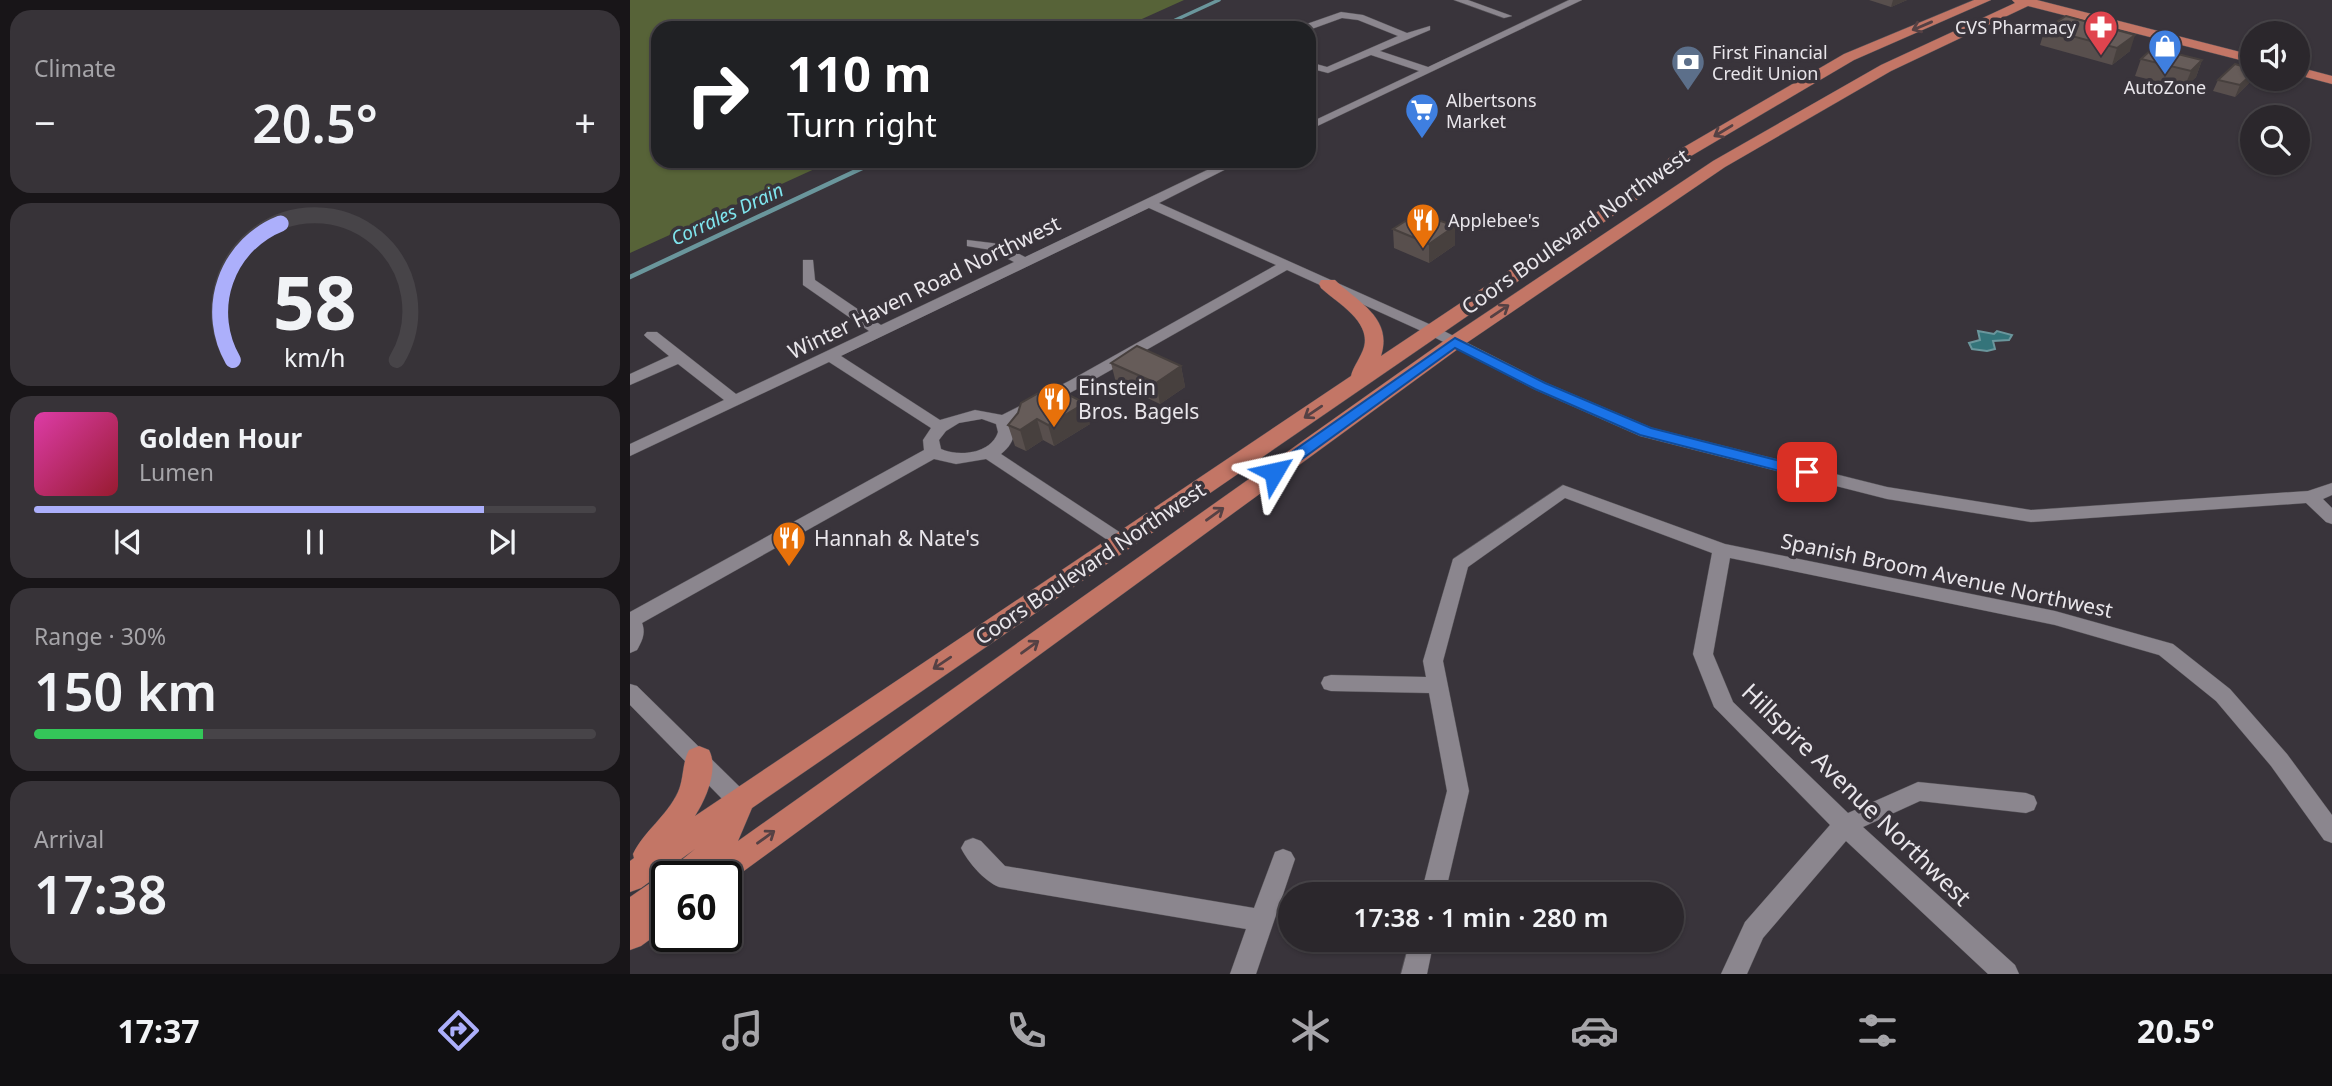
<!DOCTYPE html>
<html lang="en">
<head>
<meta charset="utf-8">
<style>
	body { margin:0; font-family:"Noto Sans",sans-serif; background:#373338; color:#f1f3f6; height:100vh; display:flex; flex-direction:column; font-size:26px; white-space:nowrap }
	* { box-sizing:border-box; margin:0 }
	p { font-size:23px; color:#a6a5a9 }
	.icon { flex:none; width:38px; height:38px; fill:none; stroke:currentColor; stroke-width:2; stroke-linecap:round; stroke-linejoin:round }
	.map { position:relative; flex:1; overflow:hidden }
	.drawer { display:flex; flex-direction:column; gap:10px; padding:10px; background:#181518; width:630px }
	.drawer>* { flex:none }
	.top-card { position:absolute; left:21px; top:21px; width:665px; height:147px; border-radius:21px; box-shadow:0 2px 5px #0004,0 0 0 2px #474448; background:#202124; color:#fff; overflow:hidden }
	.buttons { position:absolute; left:1610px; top:21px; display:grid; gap:14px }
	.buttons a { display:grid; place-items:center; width:70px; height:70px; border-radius:50%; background:#2b272c; box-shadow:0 2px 5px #0004,0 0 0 2px #474448; font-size:35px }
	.speed { position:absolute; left:21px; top:861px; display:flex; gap:14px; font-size:35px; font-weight:700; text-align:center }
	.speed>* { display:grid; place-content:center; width:91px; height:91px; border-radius:50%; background:#2b272c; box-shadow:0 2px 5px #0004,0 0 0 2px #474448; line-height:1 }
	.speed .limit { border:4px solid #111; border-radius:10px; background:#fff; color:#111 }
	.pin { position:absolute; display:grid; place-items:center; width:60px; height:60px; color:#fff; margin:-30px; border-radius:14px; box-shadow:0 4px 10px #0006 }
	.me { position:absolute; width:77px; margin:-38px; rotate:54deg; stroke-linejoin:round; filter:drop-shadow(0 0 5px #0008) }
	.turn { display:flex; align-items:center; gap:24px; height:147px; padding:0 21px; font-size:32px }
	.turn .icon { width:91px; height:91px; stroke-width:2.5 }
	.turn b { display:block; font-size:49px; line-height:60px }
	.big { font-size:52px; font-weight:600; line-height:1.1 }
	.drawer .tile { flex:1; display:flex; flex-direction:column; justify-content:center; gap:10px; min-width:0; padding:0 24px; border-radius:21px; background:#373338 }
	.drawer .dial { align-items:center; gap:0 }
	.dial svg { height:182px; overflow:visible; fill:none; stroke:#474448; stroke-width:7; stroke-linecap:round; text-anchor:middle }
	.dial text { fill:#f1f3f6; stroke:none }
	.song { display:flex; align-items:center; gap:21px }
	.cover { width:84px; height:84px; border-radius:10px; background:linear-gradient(135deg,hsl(320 70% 55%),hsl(350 70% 35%)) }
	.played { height:7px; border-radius:4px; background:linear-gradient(90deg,#acaffb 80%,#474448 80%) }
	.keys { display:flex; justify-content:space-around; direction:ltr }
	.heat { display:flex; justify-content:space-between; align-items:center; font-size:38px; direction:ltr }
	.charge { height:10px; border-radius:5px; background:linear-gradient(90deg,#34c759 30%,#474448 0) }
	.trip { position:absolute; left:648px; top:882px; width:406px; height:70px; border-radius:35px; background:#2b272c; box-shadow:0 2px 5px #0004,0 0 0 2px #474448; font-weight:600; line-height:70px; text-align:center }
	.tab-bar { display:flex; height:112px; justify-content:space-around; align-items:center; background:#111012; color:#a6a5a9 }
	.tab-bar .icon { width:49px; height:49px }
	.tab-bar .on { color:#acaffb }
	.tab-bar b { font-size:32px; color:#f1f3f6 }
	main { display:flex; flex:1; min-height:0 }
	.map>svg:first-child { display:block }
	.forest { fill:#576338 }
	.water { fill:#34747a; stroke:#6a969c; stroke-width:2 }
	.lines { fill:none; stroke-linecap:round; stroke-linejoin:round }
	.stream-far1 { stroke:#6a969c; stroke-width:3.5 }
	.stream { stroke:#6a969c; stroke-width:4.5 }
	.minor-casing { stroke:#545156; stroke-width:1 }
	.major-casing { stroke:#545156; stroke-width:1 }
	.minor { fill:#8b868e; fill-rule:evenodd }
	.major { fill:#c37666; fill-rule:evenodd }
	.wall { fill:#584f4d }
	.shaded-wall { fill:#47403e }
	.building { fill:#665c59; stroke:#47403e; stroke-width:2 }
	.oneway { stroke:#554144 }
	.route { fill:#1a73e8; stroke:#114b97; stroke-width:2 }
	.labels { text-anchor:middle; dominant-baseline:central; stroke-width:7; stroke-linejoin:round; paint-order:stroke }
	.far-poi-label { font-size:18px; fill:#e9e6eb; stroke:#39343b; text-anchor:start }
	.far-water-label { font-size:19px; font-style:italic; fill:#7fe5ee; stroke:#39343b }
	.street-label { font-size:21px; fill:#e9e6eb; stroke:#39343b }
	.poi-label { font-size:21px; fill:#e9e6eb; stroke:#39343b; text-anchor:start }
	.near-street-label { font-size:24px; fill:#e9e6eb; stroke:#39343b }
</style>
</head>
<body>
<main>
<section class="drawer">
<div class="tile"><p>Climate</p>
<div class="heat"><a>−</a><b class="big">20.5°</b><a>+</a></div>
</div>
<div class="tile dial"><svg viewBox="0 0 100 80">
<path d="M14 69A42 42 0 1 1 86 69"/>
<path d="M14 69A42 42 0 0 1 35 9" stroke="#acaffb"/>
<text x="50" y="56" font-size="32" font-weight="700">58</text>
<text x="50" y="72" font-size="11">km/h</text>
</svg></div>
<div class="tile">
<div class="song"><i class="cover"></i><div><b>Golden Hour</b><p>Lumen</p></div></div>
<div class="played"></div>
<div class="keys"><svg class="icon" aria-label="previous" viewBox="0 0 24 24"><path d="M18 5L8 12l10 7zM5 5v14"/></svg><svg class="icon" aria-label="pause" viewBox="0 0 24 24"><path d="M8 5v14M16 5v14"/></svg><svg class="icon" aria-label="next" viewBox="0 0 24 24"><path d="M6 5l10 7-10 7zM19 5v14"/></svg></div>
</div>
<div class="tile"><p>Range · 30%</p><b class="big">150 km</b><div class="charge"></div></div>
<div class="tile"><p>Arrival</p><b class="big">17:38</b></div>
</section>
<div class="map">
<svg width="1702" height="974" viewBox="0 0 1702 974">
	<rect width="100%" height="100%" fill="#39343b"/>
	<polygon class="forest" points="0,0 554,0 492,28 28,28 28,161 202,161 0,253"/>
	<polygon class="water" points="1348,331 1364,334 1367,331 1382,335 1379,340 1363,341 1365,349 1357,351 1342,349 1339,343 1350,340"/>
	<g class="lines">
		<g class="stream-far1">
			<polyline points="528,28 589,0"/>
			<polyline points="241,163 246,161"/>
		</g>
		<polyline class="stream" points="0,277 245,162"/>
		<g class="minor-casing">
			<g id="minor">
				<polygon points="824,0 838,0 882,16 874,18"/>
				<polygon points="939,0 952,0 679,130 679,123 789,71 741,55 698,73 679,68 679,62 697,67 768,36 728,20 712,18 679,30 670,28 671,26 711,12 733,15 777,33 800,26 800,30 750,51 798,67"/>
				<path d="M596 161H612L529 203 808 328 916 383 1022 428 1257 487 1401 510 1678 491 1702 483V495L1693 499 1702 508V524L1696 522 1676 503 1401 522 1257 499 1010 436 904 389 798 334 657 270 451 387 382 423C386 437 382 445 371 454L497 537 500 541 497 545H485L356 459 326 464 304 459 12 623C16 633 12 641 7 650L0 653V612L294 450 293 440 301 428 199 362 0 456V444L94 400 48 364 0 385V374L39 356 17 338 14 335 17 332H27L106 394 239 331 173 285V260H183L185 280 251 325 384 262 361 250 337 246V240L370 244 395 257ZM519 208 646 265 439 381 372 415 345 410 310 420 211 356ZM352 419 366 424 368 432C361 454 329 457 311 449L309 440 316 431 329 423Z"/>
				<polygon points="933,485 1095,544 1425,611 1543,644 1600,689 1657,754 1702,815 1702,843 1694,840 1641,766 1586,701 1529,655 1425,625 1100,558 1083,654 1103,702 1218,813 1288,782 1396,793 1404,796 1407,803 1404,810 1396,813 1290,801 1233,827 1385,965 1389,974 1358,974 1216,841 1133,938 1117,974 1091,974 1115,922 1200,825 1084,707 1063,654 1082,553 935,498 838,567 813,661 839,791 815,894 791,894 817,791 799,693 701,691 694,689 691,683 694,677 701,675 796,677 793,661 823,559"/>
				<polygon points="0,684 7,686 117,794 120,801 117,808 109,811 101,808 0,705"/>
				<path d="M343 838 351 841 375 866 624 908 645 852 653 849 661 852 665 859 626 974H600L616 929 369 887C354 881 338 862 331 848L335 841Z"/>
				<polygon points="780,940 804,940 797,974 771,974"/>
			</g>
		</g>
		<g class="major-casing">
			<g id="major">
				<path d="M1344 0H1361L1224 60 1061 156 1015 194 122 808 108 841 818 338 1083 161 1251 65 1385 3 1382 0H1407L1622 55V63L1398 6 1261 71 1095 167 832 346 96 884V877H37V927L11 946 0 950V897L26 879 39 876 43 867 65 849 11 888 0 892V861L4 858 3 854C14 831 37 816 48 792 54 779 52 763 59 750L69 746 79 750C89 769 76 799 65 816L721 376C723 367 731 357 734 347 741 321 707 303 691 288L689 284 691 280H705C729 303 763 318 751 356L1003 188 1049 150 1214 54Z"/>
				<polygon points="1668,67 1702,76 1702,84 1668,75"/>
			</g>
		</g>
		<use href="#minor" class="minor"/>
		<use href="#major" class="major"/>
	</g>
	<g class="wall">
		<polygon points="1239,0 1277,0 1261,7"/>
		<polygon points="1415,29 1500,51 1482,65 1410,45"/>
		<polygon points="1511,59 1572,60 1566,77 1554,88 1505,76"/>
		<polygon points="1588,80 1621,81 1605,97 1583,91"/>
		<polygon points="825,226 825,245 799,263 764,248 763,229"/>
		<polygon points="481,363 551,366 555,387 530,404 486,383"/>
		<polygon points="388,413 460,424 424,446 413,440 396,451 385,446 378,425"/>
	</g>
	<g class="shaded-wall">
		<polygon points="1263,0 1277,0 1261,7"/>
		<polygon points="1505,35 1500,51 1482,65 1487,48"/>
		<polygon points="1572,60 1566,77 1554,88 1561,71"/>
		<polygon points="1622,74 1621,81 1605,97 1610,85"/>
		<polygon points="825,226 825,245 799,263 799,244"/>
		<polygon points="551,366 555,387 530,404 526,383"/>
		<polygon points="455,403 460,424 424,446 418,425"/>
		<polygon points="407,419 413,440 396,451 390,430"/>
	</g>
	<g class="building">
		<polygon points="1436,16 1505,35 1487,48 1415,29"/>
		<polygon points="1523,48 1572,60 1561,71 1511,59"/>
		<polygon points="1605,64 1622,69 1622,74 1610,85 1588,80"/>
		<polygon points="788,213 825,226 799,244 763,229"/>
		<polygon points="507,346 551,366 526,383 481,363"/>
		<polygon points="421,386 455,403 418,425 407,419 390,430 378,425 388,413 391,403"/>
	</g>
	<defs><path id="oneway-shaft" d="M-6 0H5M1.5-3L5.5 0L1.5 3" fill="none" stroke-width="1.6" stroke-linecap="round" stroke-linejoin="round" transform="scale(1.75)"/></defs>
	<g class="oneway">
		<use href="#oneway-shaft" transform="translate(1292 26) rotate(157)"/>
		<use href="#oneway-shaft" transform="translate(1093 131) rotate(149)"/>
		<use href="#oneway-shaft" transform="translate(870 311) rotate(-34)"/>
		<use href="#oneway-shaft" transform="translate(683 412) rotate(146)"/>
		<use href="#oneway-shaft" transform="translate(585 514) rotate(-36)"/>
		<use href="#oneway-shaft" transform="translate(400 647) rotate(-36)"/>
		<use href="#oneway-shaft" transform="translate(312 663) rotate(146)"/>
		<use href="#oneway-shaft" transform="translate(136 837) rotate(-36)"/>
	</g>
	<polygon class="route" points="825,338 915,383 1021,428 1182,469 1185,472 1177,478 1010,435 905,389 825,348 650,475 639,475 636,472 639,468"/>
	<defs>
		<g id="pharmacy-pin" transform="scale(1.75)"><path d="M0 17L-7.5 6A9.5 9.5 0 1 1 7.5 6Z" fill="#e0444e" stroke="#39343b"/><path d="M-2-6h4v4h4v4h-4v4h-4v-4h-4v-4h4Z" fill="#fff"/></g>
		<g id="shop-pin" transform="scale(1.75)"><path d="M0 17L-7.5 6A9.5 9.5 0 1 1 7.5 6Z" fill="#3f7fe0" stroke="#39343b"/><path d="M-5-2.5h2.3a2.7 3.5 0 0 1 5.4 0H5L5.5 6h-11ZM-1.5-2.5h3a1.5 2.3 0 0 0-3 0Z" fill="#fff"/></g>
		<g id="bank-pin" transform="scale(1.75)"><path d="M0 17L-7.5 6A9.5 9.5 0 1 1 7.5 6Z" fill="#5c6f8a" stroke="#39343b"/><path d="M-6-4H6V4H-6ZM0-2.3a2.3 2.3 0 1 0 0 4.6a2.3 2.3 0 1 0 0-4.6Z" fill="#fff"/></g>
		<g id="supermarket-pin" transform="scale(1.75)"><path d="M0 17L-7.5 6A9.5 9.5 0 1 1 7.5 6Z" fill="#3f7fe0" stroke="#39343b"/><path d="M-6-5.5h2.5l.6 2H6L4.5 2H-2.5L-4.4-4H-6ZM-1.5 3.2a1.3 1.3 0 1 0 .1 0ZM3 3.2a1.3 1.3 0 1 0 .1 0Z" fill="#fff"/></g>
		<g id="restaurant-pin" transform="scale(1.75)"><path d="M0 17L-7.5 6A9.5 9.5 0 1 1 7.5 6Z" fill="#e8710a" stroke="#39343b"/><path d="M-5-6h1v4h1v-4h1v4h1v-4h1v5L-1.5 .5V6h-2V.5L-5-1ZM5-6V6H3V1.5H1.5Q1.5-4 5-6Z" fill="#fff"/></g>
	</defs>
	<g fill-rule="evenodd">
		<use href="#pharmacy-pin" x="1471" y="27"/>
		<use href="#shop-pin" x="1535" y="46"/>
		<use href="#bank-pin" x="1058" y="62"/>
		<use href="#supermarket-pin" x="792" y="110"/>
		<use href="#restaurant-pin" x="793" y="220"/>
		<use href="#restaurant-pin" x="424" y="399"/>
		<use href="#restaurant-pin" x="159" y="538"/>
	</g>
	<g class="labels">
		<g class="far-poi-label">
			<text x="1446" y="27" text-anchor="end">CVS Pharmacy</text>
			<text x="1082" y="52">First Financial<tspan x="1082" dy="21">Credit Union</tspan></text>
			<text x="1535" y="87" text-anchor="middle">AutoZone</text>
			<text x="816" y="100">Albertsons<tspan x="816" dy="21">Market</tspan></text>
			<text x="818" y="220">Applebee's</text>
		</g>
		<g class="far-water-label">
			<text transform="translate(97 214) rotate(-25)">Corrales Drain</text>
		</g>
		<g class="street-label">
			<text transform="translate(945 231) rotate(-35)">Coors Boulevard Northwest</text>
			<text transform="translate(294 287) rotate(-26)">Winter Haven Road Northwest</text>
			<text transform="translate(460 563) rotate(-34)">Coors Boulevard Northwest</text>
			<text transform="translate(1317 575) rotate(12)">Spanish Broom Avenue Northwest</text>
		</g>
		<g class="poi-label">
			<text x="448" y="387">Einstein<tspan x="448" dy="24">Bros. Bagels</tspan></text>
			<text x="184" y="538">Hannah &amp; Nate's</text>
		</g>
		<g class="near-street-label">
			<text transform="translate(1227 794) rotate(44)">Hillspire Avenue Northwest</text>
		</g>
	</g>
</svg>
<div class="buttons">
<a><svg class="icon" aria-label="sound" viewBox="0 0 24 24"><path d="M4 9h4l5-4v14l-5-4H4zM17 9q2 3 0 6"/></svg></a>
<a><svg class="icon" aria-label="search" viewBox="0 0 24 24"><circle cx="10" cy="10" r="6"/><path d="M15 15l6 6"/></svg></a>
</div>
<div class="speed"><div class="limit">60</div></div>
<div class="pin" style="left:1177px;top:472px;background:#d93025"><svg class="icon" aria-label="arrive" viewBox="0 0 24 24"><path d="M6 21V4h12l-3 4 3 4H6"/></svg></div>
<svg class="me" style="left:644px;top:472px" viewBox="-20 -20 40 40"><path d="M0-17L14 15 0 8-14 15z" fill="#1a73e8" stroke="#fff" stroke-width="4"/></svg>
<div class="trip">17:38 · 1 min · 280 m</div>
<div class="top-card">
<div class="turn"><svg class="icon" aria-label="right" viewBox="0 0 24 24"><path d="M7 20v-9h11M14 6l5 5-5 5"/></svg><div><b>110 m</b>Turn right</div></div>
</div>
</div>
</main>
<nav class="tab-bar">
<b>17:37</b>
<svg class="icon on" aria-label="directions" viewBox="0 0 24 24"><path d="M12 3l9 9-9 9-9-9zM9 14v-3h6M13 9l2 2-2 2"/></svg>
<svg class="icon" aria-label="music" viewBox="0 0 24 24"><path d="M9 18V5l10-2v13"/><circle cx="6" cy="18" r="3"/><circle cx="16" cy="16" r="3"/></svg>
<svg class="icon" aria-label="phone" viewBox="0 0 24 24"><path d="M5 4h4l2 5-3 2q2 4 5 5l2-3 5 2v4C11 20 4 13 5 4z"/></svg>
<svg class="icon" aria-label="climate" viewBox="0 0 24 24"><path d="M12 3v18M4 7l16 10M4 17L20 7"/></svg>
<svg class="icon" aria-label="car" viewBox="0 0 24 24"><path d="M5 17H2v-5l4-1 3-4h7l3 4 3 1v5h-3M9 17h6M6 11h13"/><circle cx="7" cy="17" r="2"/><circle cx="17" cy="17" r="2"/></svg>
<svg class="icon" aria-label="filters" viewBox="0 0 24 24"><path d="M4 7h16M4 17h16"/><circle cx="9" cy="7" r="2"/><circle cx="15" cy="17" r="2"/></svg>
<b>20.5°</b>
</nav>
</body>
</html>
